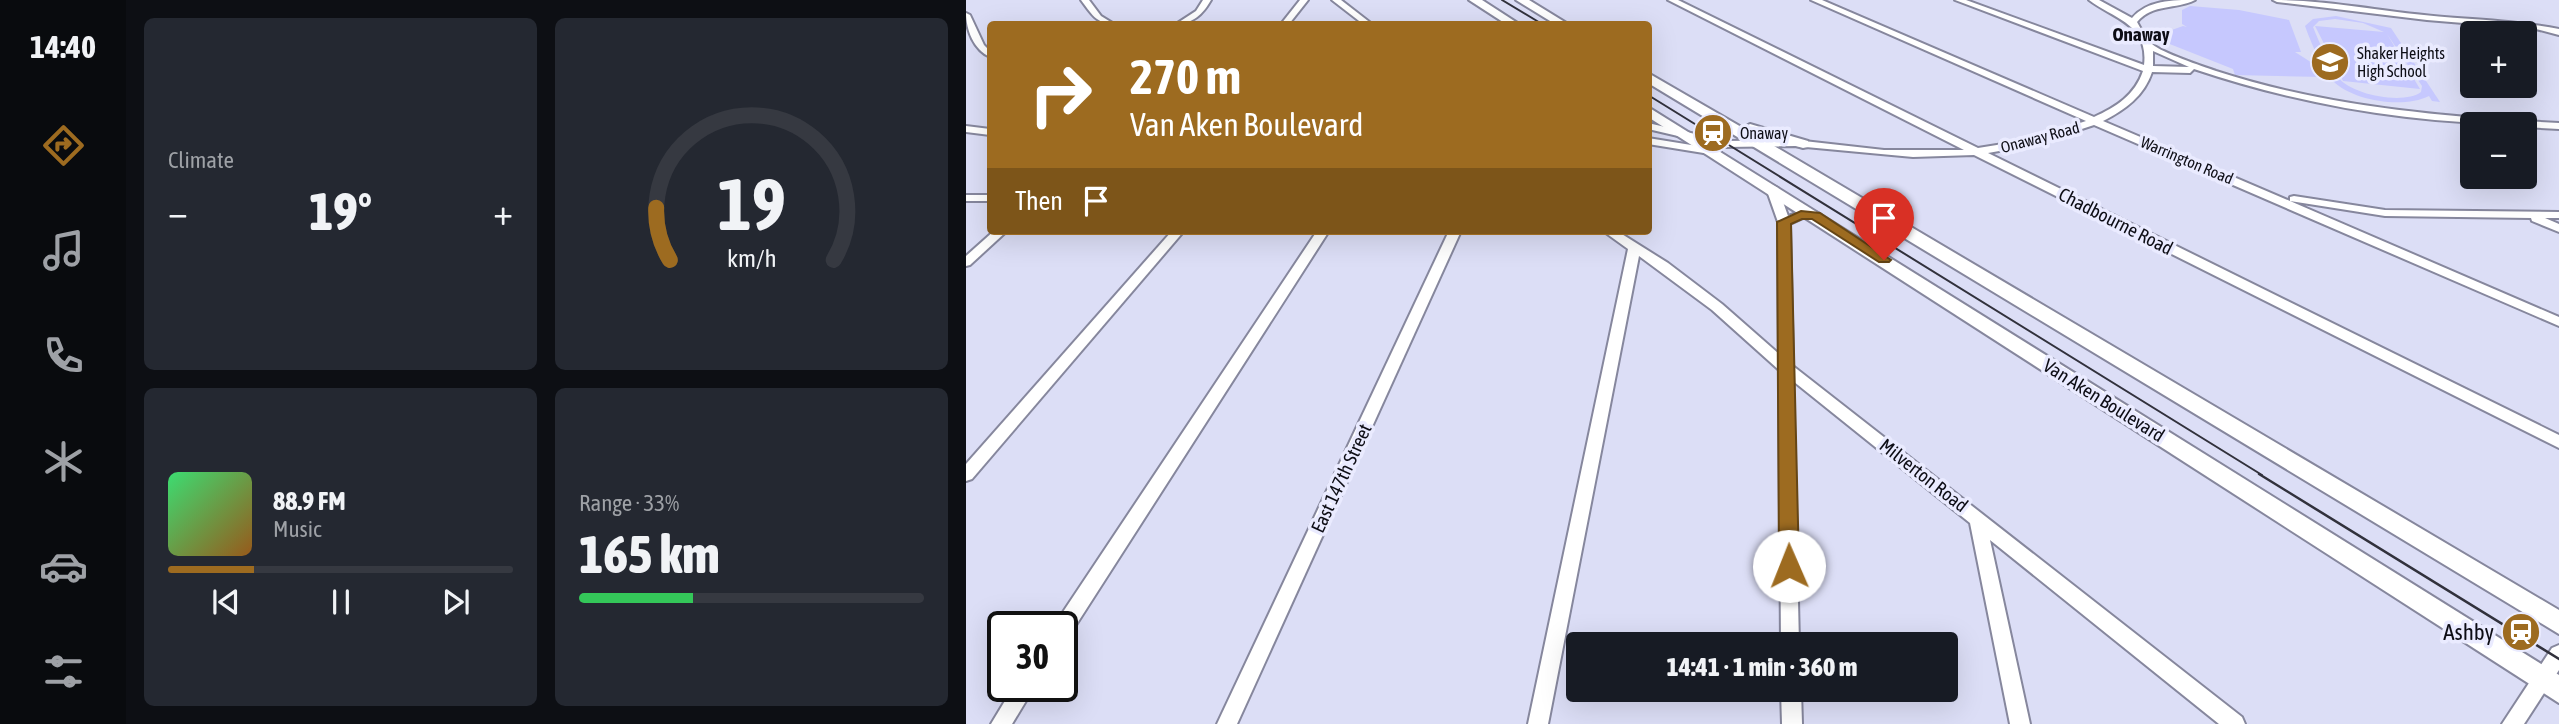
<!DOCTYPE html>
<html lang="en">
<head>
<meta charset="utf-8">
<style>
	body { margin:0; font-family:"Asap Condensed",sans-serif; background:#242831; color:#f1f3f6; height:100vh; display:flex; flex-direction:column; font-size:26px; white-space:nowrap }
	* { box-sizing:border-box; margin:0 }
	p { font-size:23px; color:#9ea1a6 }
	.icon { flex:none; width:38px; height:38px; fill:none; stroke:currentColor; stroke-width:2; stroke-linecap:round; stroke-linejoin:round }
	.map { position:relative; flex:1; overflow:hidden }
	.drawer { display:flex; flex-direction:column; gap:18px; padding:18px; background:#0d0f14; width:840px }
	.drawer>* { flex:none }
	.banner { position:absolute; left:21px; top:21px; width:665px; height:214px; border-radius:7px; box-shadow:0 7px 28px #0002; background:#9d6b20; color:#fff; overflow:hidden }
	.fabs { position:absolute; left:1494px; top:21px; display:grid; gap:14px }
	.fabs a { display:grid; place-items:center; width:77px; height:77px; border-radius:7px; background:#171b24; box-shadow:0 7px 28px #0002; font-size:35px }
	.speed { position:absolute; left:21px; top:611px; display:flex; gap:14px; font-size:35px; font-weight:700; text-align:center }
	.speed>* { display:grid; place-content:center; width:91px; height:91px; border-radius:50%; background:#171b24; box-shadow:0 7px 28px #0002; line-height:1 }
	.speed .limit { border:4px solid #111; border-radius:10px; background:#fff; color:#111 }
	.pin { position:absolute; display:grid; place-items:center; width:60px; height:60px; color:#fff; margin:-72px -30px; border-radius:50% 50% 50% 0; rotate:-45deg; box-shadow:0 0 7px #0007 }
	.pin .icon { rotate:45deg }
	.me { position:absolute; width:77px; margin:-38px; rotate:359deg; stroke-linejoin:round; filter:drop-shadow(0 0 5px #0008) }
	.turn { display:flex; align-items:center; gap:24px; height:147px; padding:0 28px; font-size:32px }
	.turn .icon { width:91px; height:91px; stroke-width:2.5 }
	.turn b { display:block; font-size:49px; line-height:60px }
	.then { display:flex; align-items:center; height:66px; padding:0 28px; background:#0003; gap:14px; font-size:26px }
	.big { font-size:52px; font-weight:800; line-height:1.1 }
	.drawer .tile { flex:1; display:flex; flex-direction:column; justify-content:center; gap:10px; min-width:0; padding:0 24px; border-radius:10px; background:#242831 }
	.drawer .dial { align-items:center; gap:0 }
	.dial svg { height:182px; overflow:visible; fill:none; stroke:#363941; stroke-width:7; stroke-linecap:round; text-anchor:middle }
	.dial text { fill:#f1f3f6; stroke:none }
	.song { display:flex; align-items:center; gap:21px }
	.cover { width:84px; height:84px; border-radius:10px; background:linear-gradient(135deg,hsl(140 70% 55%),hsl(30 70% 35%)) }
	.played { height:7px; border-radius:4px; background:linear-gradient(90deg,#9d6b20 25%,#363941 25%) }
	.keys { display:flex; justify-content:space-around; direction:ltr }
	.heat { display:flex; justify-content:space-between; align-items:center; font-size:38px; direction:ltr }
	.charge { height:10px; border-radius:5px; background:linear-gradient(90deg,#34c759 33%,#363941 0) }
	.drawer .tiles { flex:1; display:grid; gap:18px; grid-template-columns:repeat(2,1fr) }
	.trip { position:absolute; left:600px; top:632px; width:392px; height:70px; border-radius:7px; background:#171b24; box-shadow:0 7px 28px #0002; font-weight:800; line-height:70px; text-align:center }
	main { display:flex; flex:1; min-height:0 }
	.menu { display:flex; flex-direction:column; width:126px; justify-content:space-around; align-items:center; background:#090b0e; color:#9ea1a6 }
	.menu .icon { width:49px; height:49px }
	.menu .active { color:#9d6b20 }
	.menu b { font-size:32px; color:#f1f3f6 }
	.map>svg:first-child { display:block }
	.green { fill:#c6c8fe; fill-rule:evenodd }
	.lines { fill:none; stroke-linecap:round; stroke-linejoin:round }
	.street-casing { stroke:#86879d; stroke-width:4 }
	.secondary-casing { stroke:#86879d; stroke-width:4 }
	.street { fill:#fff; fill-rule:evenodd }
	.secondary { fill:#fff; fill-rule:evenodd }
	.tram-far1 { stroke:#31313c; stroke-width:2 }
	.tram { stroke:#31313c; stroke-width:2.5 }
	.route { fill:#9d6b20; stroke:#664615; stroke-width:2 }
	.labels { text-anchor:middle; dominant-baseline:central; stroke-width:7; stroke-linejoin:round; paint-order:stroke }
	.far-poi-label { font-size:16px; fill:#0d0d15; stroke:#eaebff; text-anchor:start }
	.far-street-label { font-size:16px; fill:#0d0d15; stroke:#eaebff }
	.far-quarter-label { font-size:19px; font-weight:bold; fill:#0d0d15; stroke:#eaebff }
	.street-label { font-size:19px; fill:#0d0d15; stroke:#eaebff }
	.near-poi-label { font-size:23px; fill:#0d0d15; stroke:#eaebff; text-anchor:end }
</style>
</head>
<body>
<main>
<nav class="menu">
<b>14:40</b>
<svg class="icon active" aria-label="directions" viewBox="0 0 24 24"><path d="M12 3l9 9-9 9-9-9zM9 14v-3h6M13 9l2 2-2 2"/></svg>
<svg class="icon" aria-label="music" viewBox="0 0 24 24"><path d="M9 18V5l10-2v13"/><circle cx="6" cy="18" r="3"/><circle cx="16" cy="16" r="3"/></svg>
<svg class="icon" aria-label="phone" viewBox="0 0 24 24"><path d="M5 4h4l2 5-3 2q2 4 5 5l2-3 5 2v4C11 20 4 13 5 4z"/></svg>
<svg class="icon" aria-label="climate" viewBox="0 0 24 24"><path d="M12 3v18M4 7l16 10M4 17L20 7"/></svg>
<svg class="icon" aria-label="car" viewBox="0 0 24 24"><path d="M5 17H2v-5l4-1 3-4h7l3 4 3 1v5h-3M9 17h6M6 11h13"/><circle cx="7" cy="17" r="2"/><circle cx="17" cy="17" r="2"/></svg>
<svg class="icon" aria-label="filters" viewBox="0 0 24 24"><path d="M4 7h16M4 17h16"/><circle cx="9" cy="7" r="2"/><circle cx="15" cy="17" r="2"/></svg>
</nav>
<section class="drawer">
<div class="tiles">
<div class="tile"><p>Climate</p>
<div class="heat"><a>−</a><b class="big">19°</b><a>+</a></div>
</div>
<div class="tile dial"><svg viewBox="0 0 100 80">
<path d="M14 69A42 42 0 1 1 86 69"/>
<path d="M14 69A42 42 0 0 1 8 46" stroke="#9d6b20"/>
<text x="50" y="56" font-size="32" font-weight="700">19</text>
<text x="50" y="72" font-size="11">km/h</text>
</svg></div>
<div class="tile">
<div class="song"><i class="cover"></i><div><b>88.9 FM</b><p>Music</p></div></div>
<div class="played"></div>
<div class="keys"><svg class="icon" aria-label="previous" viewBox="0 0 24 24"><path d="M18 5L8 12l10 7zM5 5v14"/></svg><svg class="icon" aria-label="pause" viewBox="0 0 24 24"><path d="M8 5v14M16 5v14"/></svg><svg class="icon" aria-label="next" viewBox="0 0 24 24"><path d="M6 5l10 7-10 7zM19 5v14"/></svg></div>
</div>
<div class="tile"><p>Range · 33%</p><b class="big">165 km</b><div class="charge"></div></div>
</div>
</section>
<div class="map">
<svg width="1593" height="724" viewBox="0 0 1593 724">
	<rect width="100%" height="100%" fill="#dcdef6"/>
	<g class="green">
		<polygon points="1224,6 1273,10 1323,20 1335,52 1329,52 1351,66 1357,77 1269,75 1267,69 1186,37 1217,26 1221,27 1216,24 1216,10"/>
		<path d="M1370 16 1425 28 1474 102 1466 101 1463 96C1437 109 1387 101 1367 81 1357 71 1344 40 1339 26L1347 19ZM1369 19 1397 23 1418 32 1349 26 1377 81 1454 89 1421 34 1456 86 1455 92C1438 105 1385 95 1372 77 1362 63 1354 44 1347 27L1353 21Z"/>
	</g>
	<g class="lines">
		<g class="street-casing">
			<g id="street">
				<path d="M115 0H123L135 16 148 24C130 24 125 13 115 0Z"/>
				<path d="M237 0H245C237 14 227 24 210 24L230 11Z"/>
				<polygon points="334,0 342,0 323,24 315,24"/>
				<polygon points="366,0 375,0 406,24 397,24"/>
				<path d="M702 0H712L1012 148 1062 140 1120 121 845 0H856L1128 117C1150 107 1169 95 1177 71L989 0H1000L1178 65C1183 24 1148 19 1123 0H1133L1166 18C1182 0 1206 0 1229 0 1210 10 1187 3 1171 22 1175 29 1180 40 1186 44 1196 53 1236 66 1250 71 1361 107 1477 117 1593 123V129L1559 127V124C1447 124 1335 105 1228 69L1224 73 1186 72C1178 96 1159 110 1137 121L1324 201V197L1328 196 1419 210 1593 212V218H1579L1593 224V232L1566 221 1565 218 1419 216 1324 201 1593 317V326L1128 125 1067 145 1022 153 1593 435V448L1008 155 947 157 829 146 759 147 682 129V123L759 141 829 140 918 150H998ZM1187 51 1223 67 1187 66Z"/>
				<path d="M1307 0C1358 0 1408 10 1458 15 1503 20 1549 20 1593 29V35L1570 29 1461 20 1311 2Z"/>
				<path d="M0 13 4 15 18 45 24 51V57C8 50 0 30 0 13Z"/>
				<polygon points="0,126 24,129 24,135 0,132"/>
				<polygon points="682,138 750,149 755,152 750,155 682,144"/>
				<path d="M806 185 812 188 822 216C832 212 846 208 855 215L853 217 837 218 824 224 827 366 1276 717 1279 724H1253L1024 540 1064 724H1044L1004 523 827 381 833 644H815L813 370 746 310 673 256 582 724H562L662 249 637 231H651L702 263 756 304 813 354 812 222 800 188Z"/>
				<rect x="0" y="195" width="24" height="6"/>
				<polygon points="28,231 41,231 4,265 0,266 0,256"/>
				<polygon points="206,231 218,231 6,479 0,481 0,464"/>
				<polygon points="351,231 363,231 103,636 96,638 96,626 88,626 89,624"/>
				<polygon points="483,231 495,231 271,724 251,724"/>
				<polygon points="1593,645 1593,670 1558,724 1536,724 1586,648"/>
				<polygon points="48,686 69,686 46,724 25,724"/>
				<polygon points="815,690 835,690 836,724 816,724"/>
			</g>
		</g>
		<g class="secondary-casing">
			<g id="secondary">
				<polygon points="503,0 516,0 553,24 540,24"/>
				<polygon points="550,0 563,0 602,24 589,24"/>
				<polygon points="682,73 777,128 784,124 842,141 842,147 837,148 786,133 1593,610 1593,634 682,83"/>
				<polygon points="682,107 1593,675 1593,703 682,117"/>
			</g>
		</g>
		<use href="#street" class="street"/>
		<use href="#secondary" class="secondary"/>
		<g class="tram-far1">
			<polyline points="536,0 576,24"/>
			<polyline points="682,95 1296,475"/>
		</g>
		<polyline class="tram" points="1293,474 1593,659"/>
	</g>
	<polygon class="route" points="835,211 854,213 925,260 923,262 913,262 846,219 836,219 825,224 833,566 830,572 823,575 816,572 813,566 811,222"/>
	<defs>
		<g id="school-disc" transform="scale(2.0125)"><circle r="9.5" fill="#9d6b20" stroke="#eaebff"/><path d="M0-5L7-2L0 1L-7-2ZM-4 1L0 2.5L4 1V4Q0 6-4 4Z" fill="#fff"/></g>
		<g id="station-disc" transform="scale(2.0125)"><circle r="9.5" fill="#9d6b20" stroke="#eaebff"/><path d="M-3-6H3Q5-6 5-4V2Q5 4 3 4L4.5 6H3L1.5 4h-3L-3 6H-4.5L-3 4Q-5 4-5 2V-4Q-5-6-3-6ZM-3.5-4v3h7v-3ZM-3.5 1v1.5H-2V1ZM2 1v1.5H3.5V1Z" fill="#fff"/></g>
	</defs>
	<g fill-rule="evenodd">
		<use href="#school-disc" x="1364" y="62"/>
		<use href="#station-disc" x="747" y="133"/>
		<use href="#station-disc" x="1555" y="632"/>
	</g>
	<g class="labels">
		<g class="far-poi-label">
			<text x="1391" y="53">Shaker Heights<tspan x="1391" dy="18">High School</tspan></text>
			<text x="774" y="133">Onaway</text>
		</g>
		<g class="far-street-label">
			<text transform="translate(1074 137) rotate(-15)">Onaway Road</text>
			<text transform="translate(1221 160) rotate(23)">Warrington Road</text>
		</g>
		<g class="far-quarter-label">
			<text x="1175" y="34">Onaway</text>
		</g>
		<g class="street-label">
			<text transform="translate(1150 221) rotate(27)">Chadbourne Road</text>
			<text transform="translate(1138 400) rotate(32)">Van Aken Boulevard</text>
			<text transform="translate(958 475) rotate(38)">Milverton Road</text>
			<text transform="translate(375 478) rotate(-65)">East 147th Street</text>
		</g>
		<g class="near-poi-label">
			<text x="1528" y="632">Ashby</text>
		</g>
	</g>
</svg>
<div class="fabs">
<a>+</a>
<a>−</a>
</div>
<div class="speed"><div class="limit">30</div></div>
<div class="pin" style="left:918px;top:260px;background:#d93025"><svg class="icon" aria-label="arrive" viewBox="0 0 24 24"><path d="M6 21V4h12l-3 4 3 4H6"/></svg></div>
<svg class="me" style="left:823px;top:566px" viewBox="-20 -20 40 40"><circle r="19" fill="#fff"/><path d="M0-13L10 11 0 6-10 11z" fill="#9d6b20"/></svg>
<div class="trip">14:41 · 1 min · 360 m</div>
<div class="banner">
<div class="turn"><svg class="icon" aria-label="right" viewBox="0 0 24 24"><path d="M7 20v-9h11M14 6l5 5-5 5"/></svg><div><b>270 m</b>Van Aken Boulevard</div></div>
<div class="then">Then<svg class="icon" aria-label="arrive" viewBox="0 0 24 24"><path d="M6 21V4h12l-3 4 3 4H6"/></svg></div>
</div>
</div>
</main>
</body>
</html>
